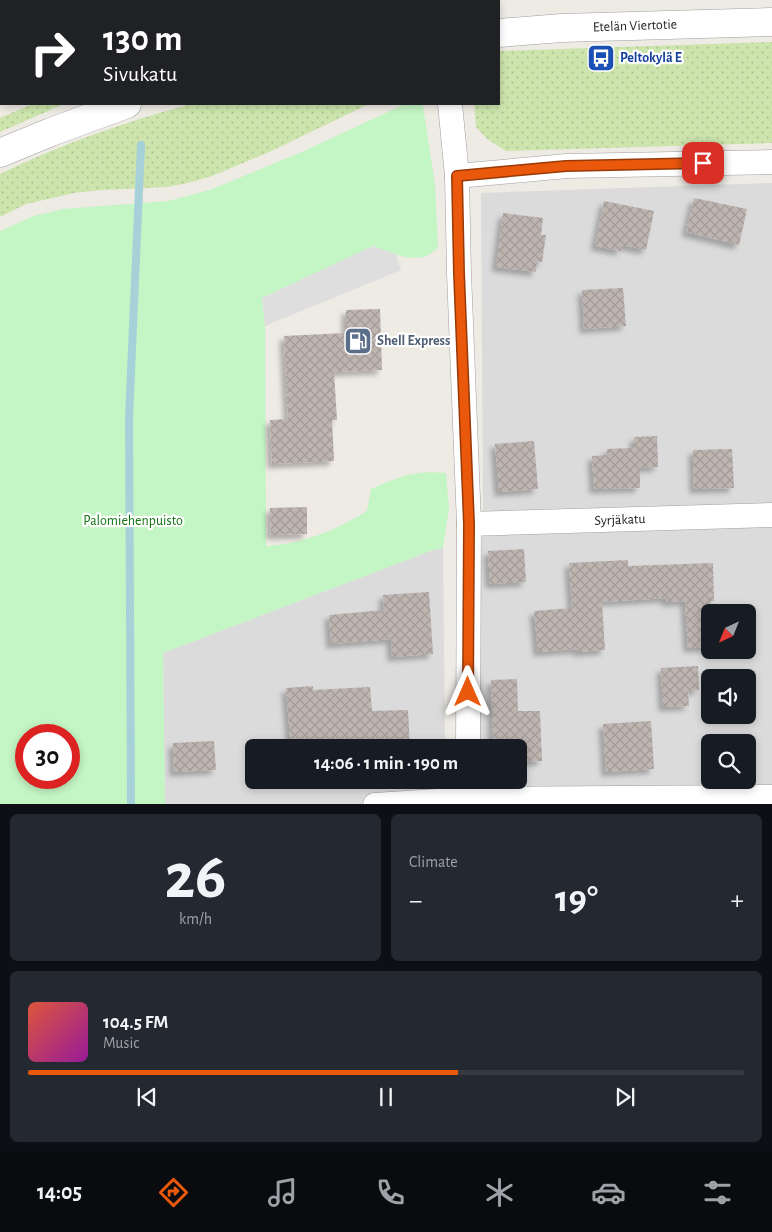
<!DOCTYPE html>
<html lang="en">
<head>
<meta charset="utf-8">
<style>
	body { margin:0; font-family:"Alegreya Sans",sans-serif; background:#242831; color:#f1f3f6; height:100vh; display:flex; flex-direction:column; font-size:19px; white-space:nowrap }
	* { box-sizing:border-box; margin:0 }
	p { font-size:16px; color:#9ea1a6 }
	.icon { flex:none; width:28px; height:28px; fill:none; stroke:currentColor; stroke-width:2; stroke-linecap:round; stroke-linejoin:round }
	.map { position:relative; height:804px; overflow:hidden }
	.details { display:flex; flex-direction:column; gap:10px; padding:10px; background:#0d0f14; flex:1 }
	.details>* { flex:none }
	.top-card { position:absolute; left:0px; top:0px; width:500px; height:105px; box-shadow:0 2px 8px #0003; background:#202124; color:#fff; overflow:hidden }
	.needle { width:32px; rotate:223deg }
	.fabs { position:absolute; left:701px; top:604px; display:grid; gap:10px }
	.fabs a { display:grid; place-items:center; width:55px; height:55px; border-radius:8px; background:#171b24; box-shadow:0 2px 8px #0003; font-size:25px }
	.speed { position:absolute; left:15px; top:724px; display:flex; gap:10px; font-size:25px; font-weight:700; text-align:center }
	.speed>* { display:grid; place-content:center; width:65px; height:65px; border-radius:50%; background:#171b24; box-shadow:0 2px 8px #0003; line-height:1 }
	.speed .limit { border:8px solid #d22; background:#fff; color:#111 }
	.pin { position:absolute; display:grid; place-items:center; width:42px; height:42px; color:#fff; margin:-21px; border-radius:10px; box-shadow:0 2px 8px #0006 }
	.me { position:absolute; width:55px; margin:-28px; rotate:0deg; stroke-linejoin:round; filter:drop-shadow(0 0 4px #0008) }
	.turn { display:flex; align-items:center; gap:18px; height:105px; padding:0 20px; font-size:22px }
	.turn .icon { width:65px; height:65px; stroke-width:2.5 }
	.turn b { display:block; font-size:35px; line-height:42px }
	.big { font-size:38px; font-weight:700; line-height:1.1 }
	.details .widget { flex:1; display:flex; flex-direction:column; justify-content:center; gap:8px; min-width:0; padding:0 18px; border-radius:8px; background:#242831 }
	.details .dial { align-items:center; gap:0 }
	.dial b { font-size:65px; line-height:1 }
	.song { display:flex; align-items:center; gap:15px }
	.cover { width:60px; height:60px; border-radius:8px; background:linear-gradient(135deg,hsl(10 70% 55%),hsl(300 70% 35%)) }
	.played { height:5px; border-radius:2px; background:linear-gradient(90deg,#ea580c 60%,#363941 60%) }
	.keys { display:flex; justify-content:space-around; direction:ltr }
	.heat { display:flex; justify-content:space-between; align-items:center; font-size:28px; direction:ltr }
	.details .tiles { flex:1; display:grid; gap:10px; grid-template-columns:1fr 1fr }
	.widget:last-child { grid-column:span 2 }
	.trip { position:absolute; left:245px; top:739px; width:282px; height:50px; border-radius:8px; background:#171b24; box-shadow:0 2px 8px #0003; font-weight:700; line-height:50px; text-align:center }
	.tabs { display:flex; height:80px; justify-content:space-around; align-items:center; background:#090b0e; color:#9ea1a6 }
	.tabs .icon { width:35px; height:35px }
	.tabs .on { color:#ea580c }
	.tabs b { font-size:22px; color:#f1f3f6 }
	.map>svg:first-child { display:block }
	.residential { fill:#dbdbdb; fill-rule:evenodd }
	.grass { fill:url(#grass-dots) }
	.park { fill:#c4f5c4; fill-rule:evenodd }
	.parking { fill:#dedede }
	.lines { fill:none; stroke-linecap:round; stroke-linejoin:round }
	.stream { stroke:#a7d1d9; stroke-width:8 }
	.building { fill:url(#building-cross-hatch); filter:url(#shadow) }
	.minor-casing { stroke:#9f9f9f; stroke-width:25 }
	.tertiary-casing { stroke:#9f9f9f; stroke-width:29 }
	.minor { stroke:#fff; stroke-width:24 }
	.tertiary { stroke:#fff; stroke-width:28 }
	.route-casing { stroke:#983908; stroke-width:12 }
	.route { stroke:#ea580c; stroke-width:9 }
	.labels { text-anchor:middle; dominant-baseline:central; stroke-width:4.5; stroke-linejoin:round; paint-order:stroke }
	.street-label { font-size:14px; fill:#1e1e1e; stroke:#fff }
	.transit-label { font-size:14px; font-weight:bold; fill:#164399; stroke:#fff; text-anchor:start }
	.service-label { font-size:14px; font-weight:bold; fill:#4e5e75; stroke:#fff; text-anchor:start }
	.park-label { font-size:14px; fill:#137413; stroke:#fff }
</style>
</head>
<body>
<div class="map">
<svg width="772" height="805" viewBox="0 0 772 805">
	<defs>
		<pattern id="grass-dots" width="8" height="8" patternUnits="userSpaceOnUse" patternTransform="scale(1.25)"><rect width="8" height="8" fill="#cde5ad"/><path d="M2 2h.1M6 6h.1" fill="none" stroke="#b0c494" stroke-width="1.8" stroke-linecap="round"/></pattern>
		<pattern id="building-cross-hatch" width="8" height="8" patternUnits="userSpaceOnUse" patternTransform="scale(1.25)"><rect width="8" height="8" fill="#beb5b1"/><path d="M0 0l8 8M0 8l8-8" fill="none" stroke="#a39b98"/></pattern>
		<filter id="shadow"><feDropShadow dx="-4.5" dy="4.5" stdDeviation="2.5" flood-color="#0004"/></filter>
	</defs>
	<rect width="100%" height="100%" fill="#eeeae4"/>
	<g class="residential">
		<path d="M772 183V791L474 799V780H519V748L475 747 483 504 481 193ZM710 612H748V650H710ZM710 678H748V715H710ZM710 742H748V780H710Z"/>
		<polygon points="443,548 445,747 254,748 254,780 445,780 446,804 165,804 163,653 433,550"/>
	</g>
	<g class="grass">
		<polygon points="772,42 772,143 506,151 487,139 476,127 474,104 499,104 499,51"/>
		<polygon points="32,104 64,104 0,132 0,118"/>
		<path d="M191 104H369L267 153 212 176 188 183 167 187 103 190 74 193 26 204 0 217V174C61 144 125 122 191 104Z"/>
	</g>
	<path class="park" d="M405 104H420L423 106 435 185 438 247C422 268 392 253 373 246L262 298 265 326 266 546C303 544 336 530 367 511L371 489C399 477 415 470 446 473L449 508 443 548 433 550 163 653 165 804H0V231L34 216 63 209 168 201 210 190 304 151ZM26 735H69V778H26Z"/>
	<polygon class="parking" points="373,246 396,254 401,270 265,326 262,298"/>
	<g class="lines">
		<g class="stream">
			<polyline points="145,1 145,0"/>
			<polyline points="131,805 129,417 141,145"/>
		</g>
	</g>
	<g class="building">
		<polygon points="694,198 747,209 739,245 686,232"/>
		<polygon points="604,201 654,211 646,250 621,245 621,251 595,246"/>
		<polygon points="503,213 543,218 541,235 546,235 542,262 537,261 536,272 496,267"/>
		<polygon points="623,288 626,326 584,329 582,290"/>
		<polygon points="380,309 382,370 334,372 337,420 332,420 334,461 272,464 270,420 288,419 284,336 346,333 346,310"/>
		<polygon points="657,436 658,467 640,468 640,488 594,489 592,456 607,455 607,449 634,448 634,437"/>
		<polygon points="534,441 538,489 499,492 495,444"/>
		<polygon points="732,449 734,488 694,489 693,450"/>
		<polygon points="307,507 307,534 271,535 270,508"/>
		<polygon points="524,549 526,582 490,584 488,551"/>
		<polygon points="628,560 628,566 713,563 714,601 710,601 710,647 688,648 685,601 666,602 666,598 602,602 605,650 578,652 577,649 538,652 534,611 572,608 569,563"/>
		<polygon points="429,592 433,654 392,657 391,639 331,644 329,615 384,610 383,595"/>
		<polygon points="698,666 699,690 688,691 689,706 663,707 661,668"/>
		<polygon points="517,679 518,711 540,711 542,761 519,762 519,748 493,748 491,680"/>
		<polygon points="313,686 313,690 370,687 372,711 408,710 410,748 291,748 286,688"/>
		<polygon points="651,721 654,769 606,772 603,724"/>
		<polygon points="214,741 216,770 174,772 173,743"/>
	</g>
	<g class="lines">
		<g class="minor-casing">
			<g id="minor">
				<polyline points="447,0 447,1"/>
				<polyline points="450,104 457,176 459,273 469,524 468,748"/>
				<polyline points="457,176 567,166 772,162"/>
				<polyline points="469,524 772,515"/>
				<polyline points="375,805 468,799 772,797"/>
			</g>
		</g>
		<g class="tertiary-casing">
			<g id="tertiary">
				<polyline points="499,33 562,28 772,22"/>
				<polyline points="0,153 51,132 127,104"/>
			</g>
		</g>
		<use href="#minor" class="minor"/>
		<use href="#tertiary" class="tertiary"/>
	</g>
	<g class="lines">
		<g class="route-casing">
			<polyline id="route" points="468,692 469,524 459,273 457,176 566,166 703,163"/>
		</g>
		<use href="#route" class="route"/>
	</g>
	<defs>
		<g id="bus-square" transform="scale(1.4375)"><rect x="-9" y="-9" width="18" height="18" rx="4" fill="#1a4fb4" stroke="#fff"/><path d="M-5-6H5V4H4V6H2V4H-2V6H-4V4H-5ZM-3.5-4V0h7V-4ZM-3.5 1.2v1.5H-2V1.2ZM2 1.2v1.5H3.5V1.2Z" fill="#fff"/></g>
		<g id="fuel-square" transform="scale(1.4375)"><rect x="-9" y="-9" width="18" height="18" rx="4" fill="#5c6f8a" stroke="#fff"/><path d="M-5.5-6h7V0h2V4h1.3V-2.5L3-4.5l.8-.8L6-3V5H2.5V1h-1V6h-7ZM-4.2-4.7v3.2H.2V-4.7Z" fill="#fff"/></g>
	</defs>
	<g fill-rule="evenodd">
		<use href="#bus-square" x="601" y="58"/>
		<use href="#fuel-square" x="358" y="341"/>
	</g>
	<g class="labels">
		<g class="street-label">
			<text transform="translate(635 26) rotate(-2)">Etelän Viertotie</text>
			<text transform="translate(620 520) rotate(-2)">Syrjäkatu</text>
		</g>
		<g class="transit-label">
			<text x="620" y="58">Peltokylä E</text>
		</g>
		<g class="service-label">
			<text x="377" y="341">Shell Express</text>
		</g>
		<g class="park-label">
			<text x="133" y="521">Palomiehenpuisto</text>
		</g>
	</g>
</svg>
<div class="fabs">
<a><svg class="needle" viewBox="-14 -14 28 28"><path d="M0-13l5 13h-10z" fill="#e53935"/><path d="M0 13l5-13h-10z" fill="#9ea1a6"/></svg></a>
<a><svg class="icon" aria-label="sound" viewBox="0 0 24 24"><path d="M4 9h4l5-4v14l-5-4H4zM17 9q2 3 0 6"/></svg></a>
<a><svg class="icon" aria-label="search" viewBox="0 0 24 24"><circle cx="10" cy="10" r="6"/><path d="M15 15l6 6"/></svg></a>
</div>
<div class="speed"><div class="limit">30</div></div>
<div class="pin" style="left:703px;top:163px;background:#d93025"><svg class="icon" aria-label="arrive" viewBox="0 0 24 24"><path d="M6 21V4h12l-3 4 3 4H6"/></svg></div>
<svg class="me" style="left:468px;top:692px" viewBox="-20 -20 40 40"><path d="M0-17L14 15 0 8-14 15z" fill="#ea580c" stroke="#fff" stroke-width="4"/></svg>
<div class="trip">14:06 · 1 min · 190 m</div>
<div class="top-card">
<div class="turn"><svg class="icon" aria-label="right" viewBox="0 0 24 24"><path d="M7 20v-9h11M14 6l5 5-5 5"/></svg><div><b>130 m</b>Sivukatu</div></div>
</div>
</div>
<section class="details">
<div class="tiles">
<div class="widget dial"><b>26</b><p>km/h</p></div>
<div class="widget"><p>Climate</p>
<div class="heat"><a>−</a><b class="big">19°</b><a>+</a></div>
</div>
<div class="widget">
<div class="song"><i class="cover"></i><div><b>104.5 FM</b><p>Music</p></div></div>
<div class="played"></div>
<div class="keys"><svg class="icon" aria-label="previous" viewBox="0 0 24 24"><path d="M18 5L8 12l10 7zM5 5v14"/></svg><svg class="icon" aria-label="pause" viewBox="0 0 24 24"><path d="M8 5v14M16 5v14"/></svg><svg class="icon" aria-label="next" viewBox="0 0 24 24"><path d="M6 5l10 7-10 7zM19 5v14"/></svg></div>
</div>
</div>
</section>
<nav class="tabs">
<b>14:05</b>
<svg class="icon on" aria-label="directions" viewBox="0 0 24 24"><path d="M12 3l9 9-9 9-9-9zM9 14v-3h6M13 9l2 2-2 2"/></svg>
<svg class="icon" aria-label="music" viewBox="0 0 24 24"><path d="M9 18V5l10-2v13"/><circle cx="6" cy="18" r="3"/><circle cx="16" cy="16" r="3"/></svg>
<svg class="icon" aria-label="phone" viewBox="0 0 24 24"><path d="M5 4h4l2 5-3 2q2 4 5 5l2-3 5 2v4C11 20 4 13 5 4z"/></svg>
<svg class="icon" aria-label="climate" viewBox="0 0 24 24"><path d="M12 3v18M4 7l16 10M4 17L20 7"/></svg>
<svg class="icon" aria-label="car" viewBox="0 0 24 24"><path d="M5 17H2v-5l4-1 3-4h7l3 4 3 1v5h-3M9 17h6M6 11h13"/><circle cx="7" cy="17" r="2"/><circle cx="17" cy="17" r="2"/></svg>
<svg class="icon" aria-label="filters" viewBox="0 0 24 24"><path d="M4 7h16M4 17h16"/><circle cx="9" cy="7" r="2"/><circle cx="15" cy="17" r="2"/></svg>
</nav>
</body>
</html>
